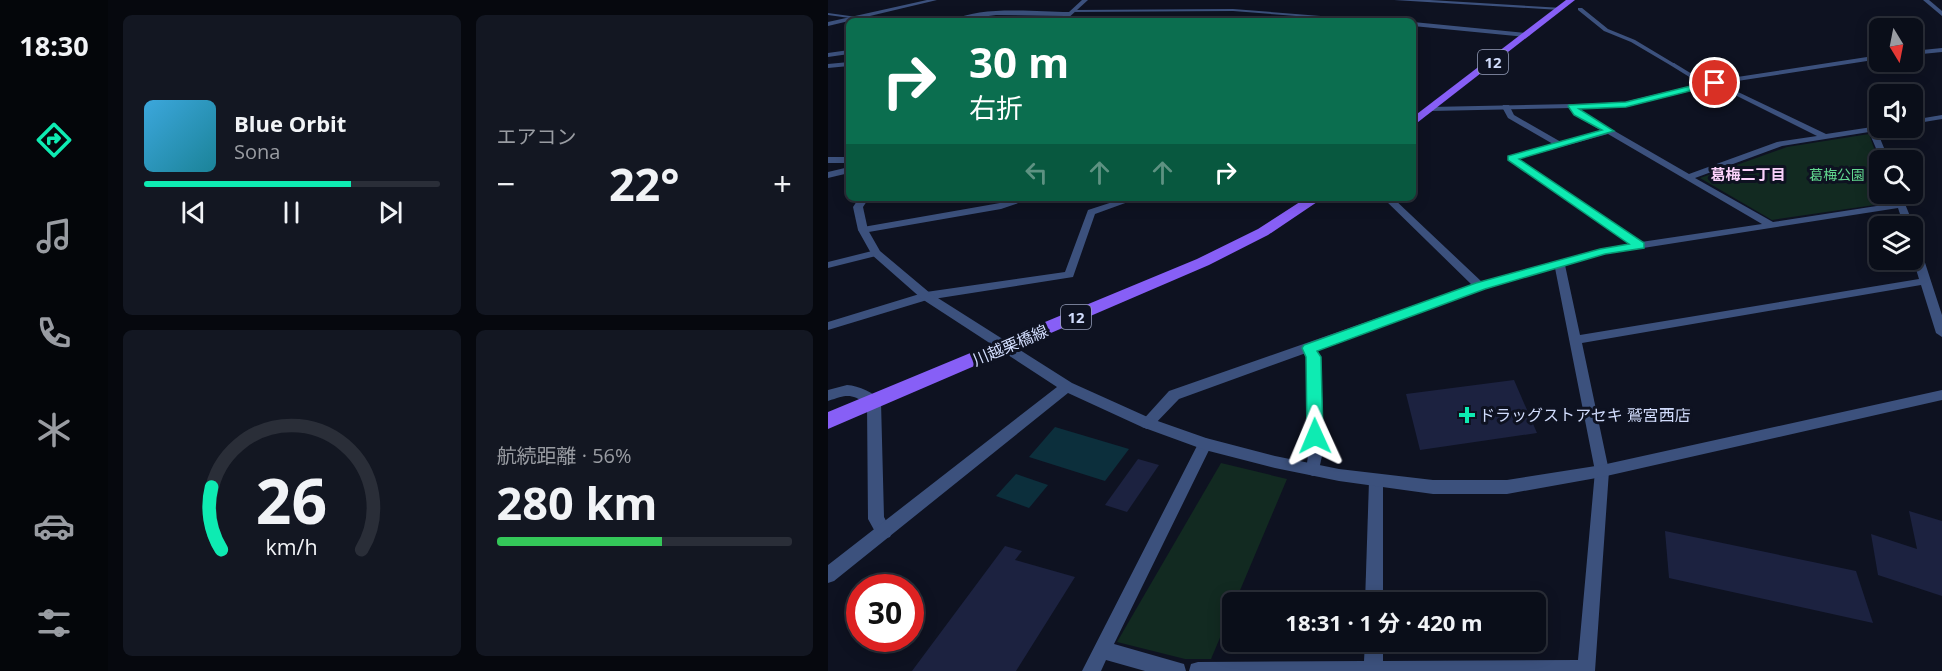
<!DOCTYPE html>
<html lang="ja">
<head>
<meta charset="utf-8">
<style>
	body { margin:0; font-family:"Open Sans","Noto Sans JP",sans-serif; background:#131722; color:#f1f3f6; height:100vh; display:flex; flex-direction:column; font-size:22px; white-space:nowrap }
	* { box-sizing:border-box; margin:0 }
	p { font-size:20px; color:#999ca2 }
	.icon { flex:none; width:33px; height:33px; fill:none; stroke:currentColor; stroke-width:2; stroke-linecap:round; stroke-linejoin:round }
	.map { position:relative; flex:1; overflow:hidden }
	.sheet { display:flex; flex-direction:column; gap:15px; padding:15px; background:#06080e; width:720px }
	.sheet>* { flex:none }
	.top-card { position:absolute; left:18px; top:18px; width:570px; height:183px; border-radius:9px; box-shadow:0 3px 15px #0003,0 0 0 2px #2a2e38; background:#0b6e4f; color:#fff; overflow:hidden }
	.needle { width:39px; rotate:170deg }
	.tools { position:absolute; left:1041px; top:18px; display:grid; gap:12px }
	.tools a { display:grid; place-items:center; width:54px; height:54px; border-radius:9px; background:#0a0e19; box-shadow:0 3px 15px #0003,0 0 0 2px #2a2e38; font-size:30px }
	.speed { position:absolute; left:18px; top:574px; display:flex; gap:12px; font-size:30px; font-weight:700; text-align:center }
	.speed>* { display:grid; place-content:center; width:78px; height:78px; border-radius:50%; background:#0a0e19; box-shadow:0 3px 15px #0003,0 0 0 2px #2a2e38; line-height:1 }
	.speed .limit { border:9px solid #d22; background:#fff; color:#111 }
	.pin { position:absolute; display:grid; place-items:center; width:51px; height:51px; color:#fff; margin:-26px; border:3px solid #fff; border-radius:50%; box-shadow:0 2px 6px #0007 }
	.me { position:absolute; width:66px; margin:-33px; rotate:359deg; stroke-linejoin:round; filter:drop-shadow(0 0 4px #0008) }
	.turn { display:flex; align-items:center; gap:21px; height:126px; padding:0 24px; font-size:27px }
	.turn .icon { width:78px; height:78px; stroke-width:2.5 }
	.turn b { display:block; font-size:42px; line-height:51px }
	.lanes { display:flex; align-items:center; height:57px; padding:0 24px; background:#0003; justify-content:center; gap:30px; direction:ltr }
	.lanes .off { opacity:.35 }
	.big { font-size:45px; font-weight:700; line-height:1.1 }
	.sheet .widget { flex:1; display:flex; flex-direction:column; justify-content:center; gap:9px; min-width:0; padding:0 21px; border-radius:9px; background:#131722 }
	.sheet .dial { align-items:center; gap:0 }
	.dial svg { height:156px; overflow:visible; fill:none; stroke:#2a2e38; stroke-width:7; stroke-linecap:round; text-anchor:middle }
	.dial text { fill:#f1f3f6; stroke:none }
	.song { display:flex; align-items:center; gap:18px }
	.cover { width:72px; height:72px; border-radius:9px; background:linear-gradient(135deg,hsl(200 70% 55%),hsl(190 70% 35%)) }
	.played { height:6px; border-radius:3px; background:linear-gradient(90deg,#0eebb2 70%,#2a2e38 70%) }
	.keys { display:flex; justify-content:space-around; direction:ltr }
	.heat { display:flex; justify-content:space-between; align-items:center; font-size:33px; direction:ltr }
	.charge { height:9px; border-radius:4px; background:linear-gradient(90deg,#34c759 56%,#2a2e38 0) }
	.sheet .tiles { flex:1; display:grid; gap:15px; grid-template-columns:repeat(2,1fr) }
	.trip { position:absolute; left:394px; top:592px; width:324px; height:60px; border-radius:9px; background:#0a0e19; box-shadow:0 3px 15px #0003,0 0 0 2px #2a2e38; font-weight:700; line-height:60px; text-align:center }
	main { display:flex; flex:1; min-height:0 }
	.menu { display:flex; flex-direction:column; width:108px; justify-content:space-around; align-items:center; background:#04060a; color:#999ca2 }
	.menu .icon { width:42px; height:42px }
	.menu .selected { color:#0eebb2 }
	.menu b { font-size:27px; color:#f1f3f6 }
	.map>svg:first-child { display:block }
	.green { fill:#122a21 }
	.water { fill:#0c2f3c }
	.building { fill:#1c2240 }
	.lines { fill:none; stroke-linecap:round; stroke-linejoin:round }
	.service { fill:#3c517d; fill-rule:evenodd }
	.minor { fill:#3c517d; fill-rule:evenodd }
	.tertiary { fill:#3c517d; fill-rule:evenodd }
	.primary { fill:#875ff6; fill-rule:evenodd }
	.route { fill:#0eebb2; stroke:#099974; stroke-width:1.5 }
	.poi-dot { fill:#0eebb2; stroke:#0e1221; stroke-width:2 }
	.labels { text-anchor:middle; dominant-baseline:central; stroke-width:6; stroke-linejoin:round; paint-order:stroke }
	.far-park-label { font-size:14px; fill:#62d890; stroke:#0e1221 }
	.shield { fill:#0e1221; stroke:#969fba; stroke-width:1.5 }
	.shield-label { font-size:15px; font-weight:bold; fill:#d1dcfc }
	.far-neighbourhood-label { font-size:15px; font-weight:bold; fill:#fcd3fc; stroke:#0e1221 }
	.street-label { font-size:16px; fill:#d1dcfc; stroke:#0e1221 }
	.poi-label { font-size:16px; fill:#d1dcfc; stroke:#0e1221; text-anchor:start }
</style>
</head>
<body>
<main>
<nav class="menu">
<b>18:30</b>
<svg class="icon selected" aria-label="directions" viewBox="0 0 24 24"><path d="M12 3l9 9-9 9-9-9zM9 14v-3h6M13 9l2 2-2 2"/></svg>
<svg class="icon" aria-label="music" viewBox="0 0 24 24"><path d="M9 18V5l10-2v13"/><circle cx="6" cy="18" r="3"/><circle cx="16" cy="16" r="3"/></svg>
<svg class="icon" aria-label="phone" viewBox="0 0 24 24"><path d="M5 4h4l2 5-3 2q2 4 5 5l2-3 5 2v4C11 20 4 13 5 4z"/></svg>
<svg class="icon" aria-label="climate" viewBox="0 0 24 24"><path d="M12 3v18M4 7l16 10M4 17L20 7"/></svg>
<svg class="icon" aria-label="car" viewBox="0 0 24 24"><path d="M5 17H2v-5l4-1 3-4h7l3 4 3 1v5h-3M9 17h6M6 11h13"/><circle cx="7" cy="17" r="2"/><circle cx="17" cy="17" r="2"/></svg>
<svg class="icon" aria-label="filters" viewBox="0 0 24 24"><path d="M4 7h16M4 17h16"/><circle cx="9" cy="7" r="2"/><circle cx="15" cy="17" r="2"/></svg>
</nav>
<section class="sheet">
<div class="tiles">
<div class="widget">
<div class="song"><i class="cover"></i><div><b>Blue Orbit</b><p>Sona</p></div></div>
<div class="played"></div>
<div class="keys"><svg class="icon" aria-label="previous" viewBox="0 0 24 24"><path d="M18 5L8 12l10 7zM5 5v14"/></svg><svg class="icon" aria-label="pause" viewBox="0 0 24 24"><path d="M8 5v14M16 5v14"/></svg><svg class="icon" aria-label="next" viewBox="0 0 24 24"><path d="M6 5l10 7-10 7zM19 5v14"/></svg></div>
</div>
<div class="widget"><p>エアコン</p>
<div class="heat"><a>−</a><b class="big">22°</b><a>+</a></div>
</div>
<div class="widget dial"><svg viewBox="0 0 100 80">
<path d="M14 69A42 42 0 1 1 86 69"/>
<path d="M14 69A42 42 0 0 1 9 37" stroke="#0eebb2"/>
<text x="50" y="56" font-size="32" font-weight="700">26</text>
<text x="50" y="72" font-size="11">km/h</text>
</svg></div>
<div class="widget"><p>航続距離 · 56%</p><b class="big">280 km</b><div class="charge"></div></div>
</div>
</section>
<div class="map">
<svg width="1114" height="671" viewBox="0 0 1114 671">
	<rect width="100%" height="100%" fill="#0e1221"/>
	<g class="green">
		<polygon points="1041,134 1051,162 1052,194 1063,194 1067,202 944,220 872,178 959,147"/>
		<polygon points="393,463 459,479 383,659 357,659 289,642"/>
	</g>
	<g class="water">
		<polygon points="227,427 301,449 277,481 201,457"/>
		<polygon points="188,474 220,485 201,508 168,496"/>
	</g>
	<g class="building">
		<polygon points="686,380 709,433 592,450 578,394"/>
		<polygon points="310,459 331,465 299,512 277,505"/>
		<polygon points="1081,511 1114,521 1114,596 1050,575 1043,534 1089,549"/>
		<polygon points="837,531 1028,571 1045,623 841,578"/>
		<polygon points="177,546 194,551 187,560 247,577 188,671 84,671"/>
	</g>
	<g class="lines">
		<g class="service">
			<polygon points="750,8 754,8 780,29 807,40 847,64 842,65 803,42 776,31 750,10"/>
			<polygon points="405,9 556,21 533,21 405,11 245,12 243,11 245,10"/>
			<polygon points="0,13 29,17 31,18 29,19 0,15"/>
			<polygon points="585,22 699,33 702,35 699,37 585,26"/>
		</g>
		<g class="minor">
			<polygon points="99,0 109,0 0,26 0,22"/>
			<path d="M254 0H260L238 20 235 18 237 16 168 15 123 21C154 5 206 12 241 12Z"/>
			<polygon points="1095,0 1101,0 1114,11 1114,16"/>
			<polygon points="21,50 21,54 0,57 0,53"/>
			<polygon points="21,62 21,66 0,68 0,64"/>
			<polygon points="842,63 846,63 882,85 876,86 842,65"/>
			<path d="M887 81 998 134 1044 127 1059 128 1058 130 1049 131 1061 160H1053L1041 132 954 146 867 178 945 222 1068 203 1064 194H1073L1086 226 1084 228V226H1076L1070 208 777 254 737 265 752 335 1091 279 1084 256V235L1089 238 1114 315V337L1108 333 1093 285 754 343 781 471 767 671H361L363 664 370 662 536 661 537 642H555V661L750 660 767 471 727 268 656 289 488 349 492 357 494 456 490 474 485 476 480 474 478 470 480 456V357L478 353 351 399 324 427 319 429 314 427 312 423 341 391 644 285 555 198H565L654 282 772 249 802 244 680 160V156L725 144 680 118 674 107 675 105H681L686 115 733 142 774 131 746 115 740 107 747 105 752 111 861 174 949 142 989 136 885 84V82ZM780 134 934 224 813 242 690 159Z"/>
			<polygon points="1114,115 1114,119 1084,124 1084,120"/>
			<polygon points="21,167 21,173 0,178 0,172"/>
			<polygon points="190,198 205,198 173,209 35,233 30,230 35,227 172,203"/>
			<polygon points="297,198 311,198 267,214 245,277 99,300 0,330 0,322 98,292 237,272 260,210"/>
			<polygon points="48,250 53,253 52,255 0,268 0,262"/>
			<path d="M19 385C31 386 46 392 53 402L56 517 64 532 62 537 56 539 50 537 40 519 39 404C22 393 19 395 0 401V390Z"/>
			<polygon points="377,438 382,440 384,444 286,644 356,664 358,671 317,671 278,660 273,671 254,671 372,440"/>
			<polygon points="548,474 553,476 555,481 555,603 537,603 541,481 543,476"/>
		</g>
		<g class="tertiary">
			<polygon points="566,0 602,0 735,8 732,10"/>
			<polygon points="1114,48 1114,52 1084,55 1084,51"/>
			<polygon points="1052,55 1052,59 883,85 792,107 602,111 598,109 602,107 792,103 883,81"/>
			<rect x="0" y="157" width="21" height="6"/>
			<polygon points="31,198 41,198 35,207 40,230 52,251 102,293 244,383 324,419 378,438 447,456 511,469 605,480 679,480 774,465 1114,390 1114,400 774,477 679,494 605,494 511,481 447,468 377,450 314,427 240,393 6,581 0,583 0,565 229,387 94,299 44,255 30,230 25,207"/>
		</g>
		<g class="primary">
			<polygon points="738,0 747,0 585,126 585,117"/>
			<polygon points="478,198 495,198 440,235 381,265 0,429 0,412 369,259 430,229"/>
		</g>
	</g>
	<polygon class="route" points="887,80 890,81 890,84 798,107 751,109 786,131 691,159 816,243 816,248 777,254 657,289 489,351 493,357 495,436 493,441 487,443 481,441 479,436 478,357 474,348 476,345 648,283 772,249 801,244 680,160 680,156 774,130 746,115 740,106 741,105 798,102"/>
	<path class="poi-dot" d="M636 406h6v6h6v6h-6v6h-6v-6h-6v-6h6z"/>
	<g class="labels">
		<g class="far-park-label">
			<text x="1009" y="174">葛梅公園</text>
		</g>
		<g class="shield">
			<rect x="650" y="50" width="30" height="24" rx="4.5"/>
			<rect x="233" y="305" width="30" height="24" rx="4.5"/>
		</g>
		<g class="shield-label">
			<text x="665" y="62">12</text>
			<text x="248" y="317">12</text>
		</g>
		<g class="far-neighbourhood-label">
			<text x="920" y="174">葛梅二丁目</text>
		</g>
		<g class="street-label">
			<text transform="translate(182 345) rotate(-23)">川越栗橋線</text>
		</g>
		<g class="poi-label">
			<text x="651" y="415">ドラッグストアセキ 鷲宮西店</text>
		</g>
	</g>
</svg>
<div class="tools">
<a><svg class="needle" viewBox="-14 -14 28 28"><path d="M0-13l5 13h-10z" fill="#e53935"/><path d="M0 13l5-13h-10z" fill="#999ca2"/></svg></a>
<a><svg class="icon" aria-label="sound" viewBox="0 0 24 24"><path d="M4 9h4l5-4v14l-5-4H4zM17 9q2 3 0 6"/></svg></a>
<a><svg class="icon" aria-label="search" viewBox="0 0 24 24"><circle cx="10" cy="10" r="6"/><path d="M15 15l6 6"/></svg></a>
<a><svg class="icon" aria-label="layers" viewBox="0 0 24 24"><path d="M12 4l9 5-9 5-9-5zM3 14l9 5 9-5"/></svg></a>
</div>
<div class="speed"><div class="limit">30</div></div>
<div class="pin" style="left:887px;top:83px;background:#d93025"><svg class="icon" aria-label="arrive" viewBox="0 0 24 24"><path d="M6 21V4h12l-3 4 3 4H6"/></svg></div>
<svg class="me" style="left:487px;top:436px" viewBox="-20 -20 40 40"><path d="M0-17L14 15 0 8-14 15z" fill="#0eebb2" stroke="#fff" stroke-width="4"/></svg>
<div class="trip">18:31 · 1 分 · 420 m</div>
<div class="top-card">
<div class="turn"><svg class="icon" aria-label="right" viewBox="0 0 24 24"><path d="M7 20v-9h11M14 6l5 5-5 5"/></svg><div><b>30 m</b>右折</div></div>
<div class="lanes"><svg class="icon off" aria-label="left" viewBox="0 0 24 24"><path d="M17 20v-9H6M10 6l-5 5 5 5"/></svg><svg class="icon off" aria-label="ahead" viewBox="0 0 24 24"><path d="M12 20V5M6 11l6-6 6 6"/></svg><svg class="icon off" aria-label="ahead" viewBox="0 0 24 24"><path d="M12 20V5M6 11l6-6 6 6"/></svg><svg class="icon" aria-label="right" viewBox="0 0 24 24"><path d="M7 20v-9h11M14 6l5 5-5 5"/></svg></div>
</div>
</div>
</main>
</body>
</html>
